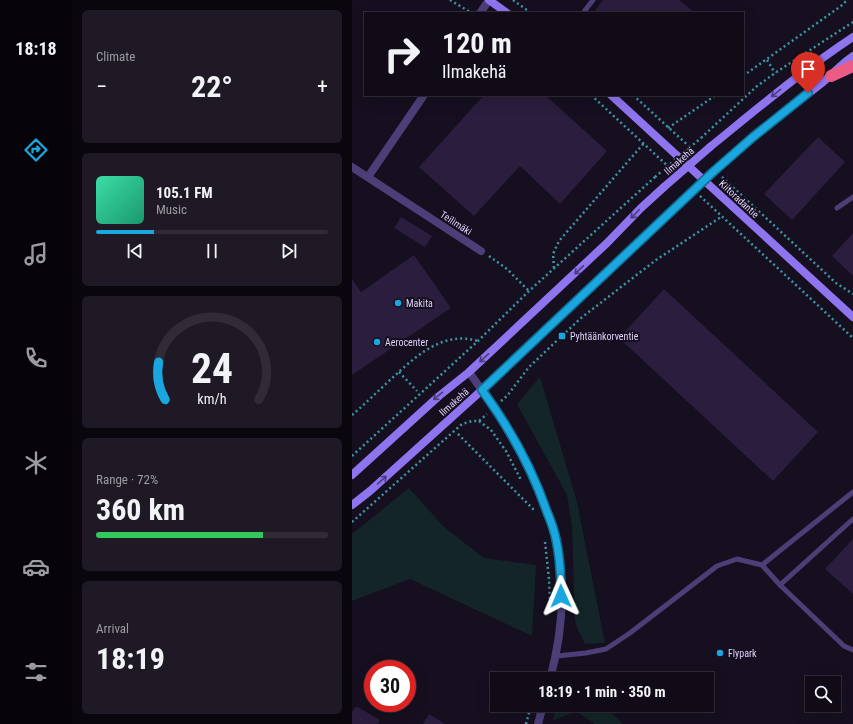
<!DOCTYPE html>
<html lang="en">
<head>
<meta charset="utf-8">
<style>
	body { margin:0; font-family:"Roboto Condensed",sans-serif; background:#1e1924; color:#f1f3f6; height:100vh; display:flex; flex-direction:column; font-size:15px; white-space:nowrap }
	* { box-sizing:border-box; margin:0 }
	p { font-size:13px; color:#9c9ba1 }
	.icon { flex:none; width:22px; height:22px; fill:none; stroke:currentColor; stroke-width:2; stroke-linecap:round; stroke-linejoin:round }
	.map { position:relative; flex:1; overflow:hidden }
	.drawer { display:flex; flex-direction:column; gap:10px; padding:10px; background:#09060d; width:280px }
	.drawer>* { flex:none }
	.hud { position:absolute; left:12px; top:12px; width:380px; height:84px; border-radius:0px; box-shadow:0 4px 16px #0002,0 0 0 1px #302b36; background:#100b17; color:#f1f3f6; overflow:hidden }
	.tools { position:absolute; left:453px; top:676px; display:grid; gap:8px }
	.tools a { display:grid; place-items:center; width:36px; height:36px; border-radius:0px; background:#100b17; box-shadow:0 4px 16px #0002,0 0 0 1px #302b36; font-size:20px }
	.speed { position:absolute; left:12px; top:660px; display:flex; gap:8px; font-size:20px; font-weight:700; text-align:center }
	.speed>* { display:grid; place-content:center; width:52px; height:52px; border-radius:50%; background:#100b17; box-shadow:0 4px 16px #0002,0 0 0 1px #302b36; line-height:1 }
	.speed .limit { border:6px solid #d22; background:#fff; color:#111 }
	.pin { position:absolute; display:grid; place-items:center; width:34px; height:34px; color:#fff; margin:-41px -17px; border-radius:50% 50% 50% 0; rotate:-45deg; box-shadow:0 0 4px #0007 }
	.pin .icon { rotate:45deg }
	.me { position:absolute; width:44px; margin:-22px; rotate:359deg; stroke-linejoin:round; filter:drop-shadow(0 0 3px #0008) }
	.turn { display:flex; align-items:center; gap:14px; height:84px; padding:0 12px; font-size:18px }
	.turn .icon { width:52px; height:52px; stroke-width:2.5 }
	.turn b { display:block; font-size:28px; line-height:34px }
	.big { font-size:30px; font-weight:700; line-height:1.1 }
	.drawer .card { flex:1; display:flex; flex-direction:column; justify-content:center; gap:6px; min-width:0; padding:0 14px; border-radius:6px; background:#1e1924 }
	.drawer .dial { align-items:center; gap:0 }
	.dial svg { height:104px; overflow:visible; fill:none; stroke:#302b36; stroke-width:7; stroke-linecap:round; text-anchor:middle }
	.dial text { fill:#f1f3f6; stroke:none }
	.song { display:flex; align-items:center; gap:12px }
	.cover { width:48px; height:48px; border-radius:6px; background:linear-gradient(135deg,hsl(160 70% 55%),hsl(160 70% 35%)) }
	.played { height:4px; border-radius:2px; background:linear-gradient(90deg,#1aa6de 25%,#302b36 25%) }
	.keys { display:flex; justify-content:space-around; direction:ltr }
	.heat { display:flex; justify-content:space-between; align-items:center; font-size:22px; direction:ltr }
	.charge { height:6px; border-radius:3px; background:linear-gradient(90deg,#34c759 72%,#302b36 0) }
	.trip { position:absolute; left:138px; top:672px; width:224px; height:40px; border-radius:0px; background:#100b17; box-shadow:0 4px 16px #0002,0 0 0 1px #302b36; font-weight:700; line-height:40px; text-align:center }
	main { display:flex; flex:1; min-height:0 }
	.dock { display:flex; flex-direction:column; width:72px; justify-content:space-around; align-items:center; background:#060409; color:#9c9ba1 }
	.dock .icon { width:28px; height:28px }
	.dock .current { color:#1aa6de }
	.dock b { font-size:18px; color:#f1f3f6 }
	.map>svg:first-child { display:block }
	.green { fill:#132528 }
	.building { fill:#2a1d3d }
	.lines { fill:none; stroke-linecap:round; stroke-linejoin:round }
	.path { stroke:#3c97a4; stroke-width:2.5; stroke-dasharray:2 3; stroke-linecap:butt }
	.lane { stroke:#4c3f78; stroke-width:5 }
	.street { stroke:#4c3f78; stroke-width:8 }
	.secondary { stroke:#8e74ef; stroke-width:8 }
	.highway { stroke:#ec5b86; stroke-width:12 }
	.path-bridge { stroke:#3c97a4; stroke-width:2.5; stroke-dasharray:2 3; stroke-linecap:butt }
	.secondary-bridge { stroke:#8e74ef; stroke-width:8 }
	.oneway { stroke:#4b3c7d }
	.route-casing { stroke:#116c90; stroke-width:10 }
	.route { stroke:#1aa6de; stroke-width:7 }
	.poi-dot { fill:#1aa6de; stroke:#150f1f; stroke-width:1.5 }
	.labels { text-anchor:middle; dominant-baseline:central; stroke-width:4; stroke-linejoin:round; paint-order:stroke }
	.street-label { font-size:10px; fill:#ded2fa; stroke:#150f1f }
	.poi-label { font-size:10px; fill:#ded2fa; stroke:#150f1f; text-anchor:start }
</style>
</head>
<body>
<main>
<nav class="dock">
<b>18:18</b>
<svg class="icon current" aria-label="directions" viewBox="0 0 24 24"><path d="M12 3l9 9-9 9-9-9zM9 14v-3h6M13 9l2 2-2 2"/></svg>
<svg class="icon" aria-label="music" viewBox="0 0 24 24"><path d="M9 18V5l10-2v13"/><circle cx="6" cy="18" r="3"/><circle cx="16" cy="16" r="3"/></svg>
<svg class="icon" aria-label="phone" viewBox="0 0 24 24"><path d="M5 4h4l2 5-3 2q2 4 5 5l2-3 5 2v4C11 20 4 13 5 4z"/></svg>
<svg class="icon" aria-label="climate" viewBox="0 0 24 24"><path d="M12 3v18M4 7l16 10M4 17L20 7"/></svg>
<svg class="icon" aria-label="car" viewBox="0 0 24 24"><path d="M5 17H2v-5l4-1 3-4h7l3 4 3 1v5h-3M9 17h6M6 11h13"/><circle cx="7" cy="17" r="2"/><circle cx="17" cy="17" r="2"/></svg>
<svg class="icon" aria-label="filters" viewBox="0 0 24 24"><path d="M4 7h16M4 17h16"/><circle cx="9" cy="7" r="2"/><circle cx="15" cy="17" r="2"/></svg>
</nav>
<section class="drawer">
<div class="card"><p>Climate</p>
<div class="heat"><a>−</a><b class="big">22°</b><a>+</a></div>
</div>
<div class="card">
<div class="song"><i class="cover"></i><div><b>105.1 FM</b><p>Music</p></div></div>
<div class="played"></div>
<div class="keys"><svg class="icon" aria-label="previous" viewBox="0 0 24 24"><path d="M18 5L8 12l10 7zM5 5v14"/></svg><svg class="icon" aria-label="pause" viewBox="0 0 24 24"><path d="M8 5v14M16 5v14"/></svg><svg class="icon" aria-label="next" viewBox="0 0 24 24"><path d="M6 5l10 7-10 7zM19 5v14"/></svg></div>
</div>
<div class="card dial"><svg viewBox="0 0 100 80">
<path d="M14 69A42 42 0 1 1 86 69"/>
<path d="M14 69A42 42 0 0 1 9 40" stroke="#1aa6de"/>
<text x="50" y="56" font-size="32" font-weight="700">24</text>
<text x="50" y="72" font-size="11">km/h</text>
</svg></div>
<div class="card"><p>Range · 72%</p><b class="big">360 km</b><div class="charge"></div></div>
<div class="card"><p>Arrival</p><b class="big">18:19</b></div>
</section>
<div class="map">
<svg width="501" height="724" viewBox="0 0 501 724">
	<rect width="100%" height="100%" fill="#150f1f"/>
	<g class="green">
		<polygon points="188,377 225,502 253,643 233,644 226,630 223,621 220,526 215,495 165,404"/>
		<polygon points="57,488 92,527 132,558 184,565 180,636 58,579 0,601 0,534"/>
		<polygon points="206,705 252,705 271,724 243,724 224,711 200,721"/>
	</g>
	<g class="building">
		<polygon points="251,0 327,0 341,11 339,13 241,13"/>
		<polygon points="132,95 193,95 255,151 208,204 168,166 122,216 67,167"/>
		<polygon points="466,137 493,162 440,220 412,194"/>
		<polygon points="49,217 80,236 73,247 42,228"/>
		<polygon points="501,233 501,276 480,256"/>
		<polygon points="62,255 99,308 0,375 0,279 9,292"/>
		<polygon points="312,289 466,432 421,481 267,338"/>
		<polygon points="501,539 501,594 473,569"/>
		<polygon points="4,706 28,720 25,724 0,724 0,712"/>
		<polygon points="77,714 93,724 71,724"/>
	</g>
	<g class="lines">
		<g class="path">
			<polyline points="98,0 118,12"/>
			<polyline points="161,0 179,13"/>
			<polyline points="415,60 423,73"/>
			<polyline points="391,76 489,6 495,0"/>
			<polyline points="239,95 319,169"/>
			<polyline points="281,95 340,149"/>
			<polyline points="316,128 364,95"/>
			<polyline points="349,138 404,87 423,73 501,22"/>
			<polyline points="370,177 484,283 501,294"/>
			<polyline points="348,196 501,338"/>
			<polyline points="137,256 155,269 177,291"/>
			<polyline points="202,268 201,254 207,241 292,143"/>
			<polyline points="47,372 65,391"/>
			<polyline points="149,401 155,396 177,367 229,318 304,260 369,217"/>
			<path d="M0 415C13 404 25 392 38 380 62 358 90 330 126 341"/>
			<polyline points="127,421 139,430 154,451 169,480"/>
			<polyline points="106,434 183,511"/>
			<polyline points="0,456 126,341 177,291 303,177"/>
			<polyline points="0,522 110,424 120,421 127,421 135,414"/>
			<polyline points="193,542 197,579 198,603"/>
			<polyline points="174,724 179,705"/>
		</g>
		<g class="lane">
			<polyline points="231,13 241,0"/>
			<polyline points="485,208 501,197"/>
			<polyline points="410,565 501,492"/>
			<polyline points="428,585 501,519"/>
			<polyline points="205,656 234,653 254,649 278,633 365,566 385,559 410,565 428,585 492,646 501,650"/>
		</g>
		<g class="street">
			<polyline points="128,13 137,0"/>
			<polyline points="0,167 129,251"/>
			<polyline points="16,177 72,95"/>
			<path d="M117 372C148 415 176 459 194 509 197 518 201 526 203 535 214 583 211 632 198 679"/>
			<polyline points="186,724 191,705"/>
		</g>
		<g class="secondary">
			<polyline points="137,0 155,13"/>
			<polyline points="259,95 501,317"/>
			<path d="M358 147C405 109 451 70 501 37"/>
			<path d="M373 162C404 134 438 108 471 82 481 74 490 63 501 56"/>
			<polyline points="0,475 87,396 117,372 255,243 289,208 312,187"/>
			<polyline points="0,505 18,491 130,390 328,203"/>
		</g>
		<polyline class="highway" points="479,76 501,66"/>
		<polyline class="path-bridge" points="303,177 349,138"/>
		<g class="secondary-bridge">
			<polyline points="312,187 358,147"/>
			<polyline points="328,203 373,162"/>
		</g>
	</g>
	<defs><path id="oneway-shaft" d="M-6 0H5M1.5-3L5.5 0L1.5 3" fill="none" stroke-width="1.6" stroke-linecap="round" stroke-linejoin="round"/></defs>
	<g class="oneway">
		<use href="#oneway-shaft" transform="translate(424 93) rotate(142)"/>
		<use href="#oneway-shaft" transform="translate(283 214) rotate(134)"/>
		<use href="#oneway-shaft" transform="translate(227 270) rotate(137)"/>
		<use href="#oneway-shaft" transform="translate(132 358) rotate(137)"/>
		<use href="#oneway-shaft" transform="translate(86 396) rotate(140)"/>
		<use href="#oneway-shaft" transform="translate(30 480) rotate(-42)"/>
	</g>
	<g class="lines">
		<g class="route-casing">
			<path id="route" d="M209 596C209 575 208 555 203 535 201 527 198 519 195 512 180 468 157 427 130 390L361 172 401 137 456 93"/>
		</g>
		<use href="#route" class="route"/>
	</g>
	<g class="poi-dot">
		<circle cx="46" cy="303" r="4"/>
		<rect x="206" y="332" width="8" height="8" rx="2"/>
		<circle cx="25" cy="342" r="4"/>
		<circle cx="368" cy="653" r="4"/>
	</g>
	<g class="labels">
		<g class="street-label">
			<text transform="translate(327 161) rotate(-41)">Ilmakehä</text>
			<text transform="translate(387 199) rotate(43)">Kiitoradantie</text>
			<text transform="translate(104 223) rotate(33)">Teilimäki</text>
			<text transform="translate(102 402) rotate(-42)">Ilmakehä</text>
		</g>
		<g class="poi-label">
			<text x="54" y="303">Makita</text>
			<text x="218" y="336">Pyhtäänkorventie</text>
			<text x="33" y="342">Aerocenter</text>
			<text x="376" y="653">Flypark</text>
		</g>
	</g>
</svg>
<div class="tools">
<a><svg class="icon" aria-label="search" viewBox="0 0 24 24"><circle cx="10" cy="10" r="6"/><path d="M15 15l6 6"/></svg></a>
</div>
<div class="speed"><div class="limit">30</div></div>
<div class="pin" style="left:456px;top:93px;background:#d93025"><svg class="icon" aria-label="arrive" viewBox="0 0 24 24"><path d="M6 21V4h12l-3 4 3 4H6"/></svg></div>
<svg class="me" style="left:209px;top:596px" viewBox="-20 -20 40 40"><path d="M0-17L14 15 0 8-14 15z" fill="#1aa6de" stroke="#fff" stroke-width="4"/></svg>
<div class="trip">18:19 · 1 min · 350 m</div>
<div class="hud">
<div class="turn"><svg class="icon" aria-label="right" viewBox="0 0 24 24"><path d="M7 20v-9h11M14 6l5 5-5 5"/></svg><div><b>120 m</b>Ilmakehä</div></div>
</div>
</div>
</main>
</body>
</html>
